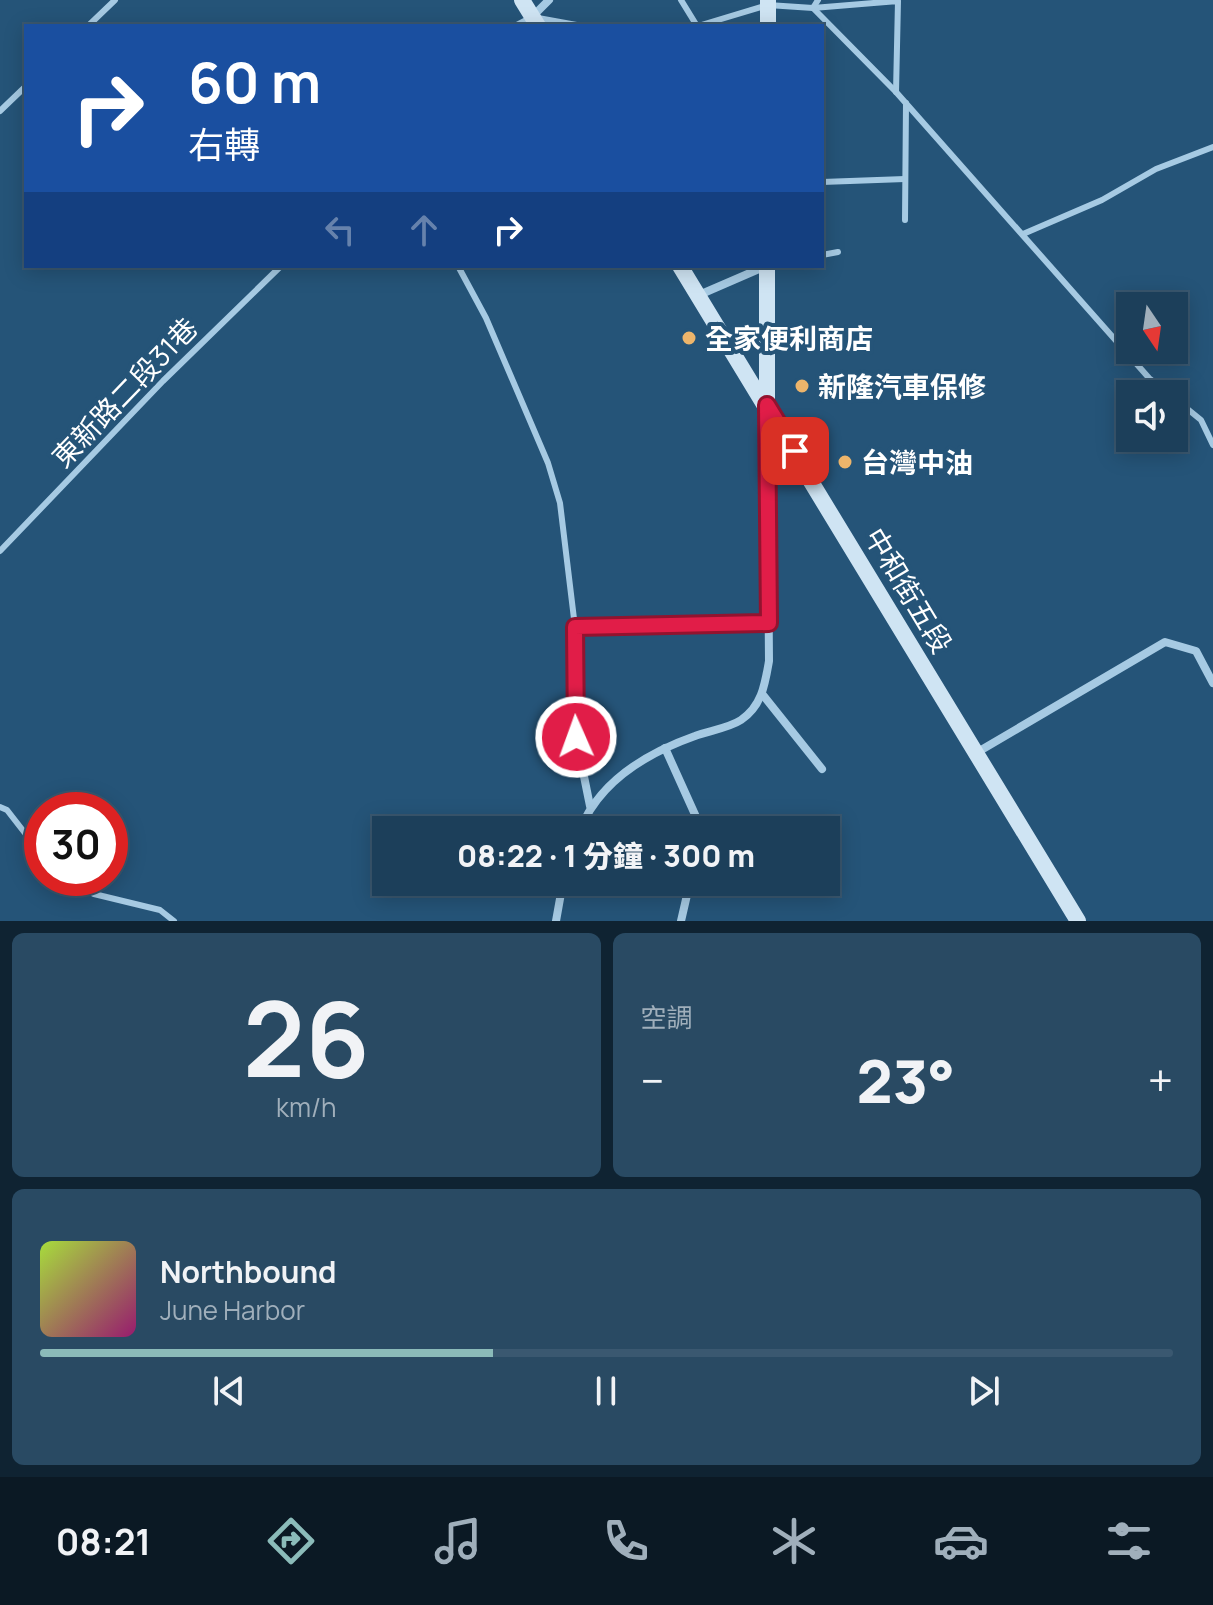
<!DOCTYPE html>
<html lang="zh-TW">
<head>
<meta charset="utf-8">
<style>
	body { margin:0; font-family:Manrope,"Noto Sans TC",sans-serif; background:#294a63; color:#f1f3f6; height:100vh; display:flex; flex-direction:column; font-size:30px; white-space:nowrap }
	* { box-sizing:border-box; margin:0 }
	p { font-size:26px; color:#a0afbb }
	.icon { flex:none; width:44px; height:44px; fill:none; stroke:currentColor; stroke-width:2; stroke-linecap:round; stroke-linejoin:round }
	.map { position:relative; height:921px; overflow:hidden }
	.panel { display:flex; flex-direction:column; gap:12px; padding:12px; background:#0f2332; flex:1 }
	.panel>* { flex:none }
	.guide { position:absolute; left:24px; top:24px; width:800px; height:244px; border-radius:0px; box-shadow:0 4px 20px #0003,0 0 0 2px #3a5870; background:#1a4fa0; color:#fff; overflow:hidden }
	.needle { width:52px; rotate:167deg }
	.fabs { position:absolute; left:1116px; top:292px; display:grid; gap:16px }
	.fabs a { display:grid; place-items:center; width:72px; height:72px; border-radius:0px; background:#1c3f5a; box-shadow:0 4px 20px #0003,0 0 0 2px #3a5870; font-size:40px }
	.speed { position:absolute; left:24px; top:792px; display:flex; gap:16px; font-size:40px; font-weight:700; text-align:center }
	.speed>* { display:grid; place-content:center; width:104px; height:104px; border-radius:50%; background:#1c3f5a; box-shadow:0 4px 20px #0003,0 0 0 2px #3a5870; line-height:1 }
	.speed .limit { border:12px solid #d22; background:#fff; color:#111 }
	.pin { position:absolute; display:grid; place-items:center; width:68px; height:68px; color:#fff; margin:-34px; border-radius:16px; box-shadow:0 4px 12px #0006 }
	.me { position:absolute; width:88px; margin:-44px; rotate:358deg; stroke-linejoin:round; filter:drop-shadow(0 0 6px #0008) }
	.turn { display:flex; align-items:center; gap:28px; height:168px; padding:0 32px; font-size:36px }
	.turn .icon { width:104px; height:104px; stroke-width:2.5 }
	.turn b { display:block; font-size:56px; line-height:68px }
	.lanes { display:flex; align-items:center; height:76px; padding:0 32px; background:#0003; justify-content:center; gap:40px; direction:ltr }
	.lanes .off { opacity:.35 }
	.big { font-size:60px; font-weight:800; line-height:1.1 }
	.panel .tile { flex:1; display:flex; flex-direction:column; justify-content:center; gap:12px; min-width:0; padding:0 28px; border-radius:12px; background:#294a63 }
	.panel .dial { align-items:center; gap:0 }
	.dial b { font-size:104px; line-height:1 }
	.song { display:flex; align-items:center; gap:24px }
	.cover { width:96px; height:96px; border-radius:12px; background:linear-gradient(135deg,hsl(80 70% 55%),hsl(320 70% 35%)) }
	.played { height:8px; border-radius:4px; background:linear-gradient(90deg,#8bbbb9 40%,#3a5870 40%) }
	.keys { display:flex; justify-content:space-around; direction:ltr }
	.heat { display:flex; justify-content:space-between; align-items:center; font-size:44px; direction:ltr }
	.panel .tiles { flex:1; display:grid; gap:12px; grid-template-columns:1fr 1fr }
	.tile:last-child { grid-column:span 2 }
	.trip { position:absolute; left:372px; top:816px; width:468px; height:80px; border-radius:0px; background:#1c3f5a; box-shadow:0 4px 20px #0003,0 0 0 2px #3a5870; font-weight:800; line-height:80px; text-align:center }
	.tab-bar { display:flex; height:128px; justify-content:space-around; align-items:center; background:#0b1924; color:#a0afbb }
	.tab-bar .icon { width:56px; height:56px }
	.tab-bar .selected { color:#8bbbb9 }
	.tab-bar b { font-size:36px; color:#f1f3f6 }
	.map>svg:first-child { display:block }
	.lines { fill:none; stroke-linecap:round; stroke-linejoin:round }
	.lane { stroke:#a6cae3; stroke-width:6 }
	.street { stroke:#a6cae3; stroke-width:8 }
	.secondary { stroke:#cfe4f3; stroke-width:16 }
	.route-casing { stroke:#92132f; stroke-width:20 }
	.route { stroke:#e11d48; stroke-width:14 }
	.poi-dot { fill:#edb56b; stroke:#255478; stroke-width:3 }
	.labels { text-anchor:middle; dominant-baseline:central; stroke-width:8; stroke-linejoin:round; paint-order:stroke }
	.poi-label { font-size:28px; font-weight:bold; fill:#fff; stroke:#255478; text-anchor:start }
	.street-label { font-size:28px; fill:#fff; stroke:#255478 }
</style>
</head>
<body>
<div class="map">
<svg width="1213" height="921" viewBox="0 0 1213 921">
	<rect width="100%" height="100%" fill="#255478"/>
	<g class="lines">
		<g class="lane">
			<polyline points="681,0 697,26"/>
			<polyline points="813,8 896,92 1149,378 1169,394"/>
			<polyline points="813,8 898,1 896,92"/>
			<polyline points="538,18 582,26"/>
			<polyline points="88,26 115,0"/>
			<polyline points="515,26 532,17"/>
			<polyline points="698,26 768,5 813,8 818,0"/>
			<polyline points="0,111 26,86"/>
			<polyline points="822,182 905,179"/>
			<polyline points="905,220 906,103"/>
			<polyline points="1023,234 1102,200 1156,169 1213,147"/>
			<polyline points="822,255 838,252"/>
			<polyline points="458,266 486,318 548,463 560,503 575,627"/>
			<polyline points="1174,398 1201,420 1213,445"/>
			<polyline points="0,551 163,381 281,266"/>
			<polyline points="0,807 7,810 42,855"/>
			<polyline points="62,878 94,894 160,910 174,921"/>
		</g>
		<g class="street">
			<polyline points="533,16 549,0"/>
			<polyline points="699,295 766,266"/>
			<polyline points="763,695 822,769"/>
			<polyline points="665,748 702,830"/>
			<polyline points="976,753 1165,642 1196,651 1213,683"/>
			<polyline points="590,806 576,737 575,627 769,623"/>
			<path d="M580 830C599 782 647 753 695 736 708 731 729 728 741 720 762 706 765 684 769 661L767 414"/>
			<polyline points="556,921 563,882"/>
			<polyline points="681,921 690,882"/>
		</g>
		<g class="secondary">
			<polyline points="522,0 538,26"/>
			<polyline points="768,0 768,26"/>
			<polyline points="680,266 1078,921"/>
			<polyline points="767,404 767,266"/>
		</g>
	</g>
	<g class="lines">
		<g class="route-casing">
			<polyline id="route" points="576,737 575,627 769,623 767,405 795,451"/>
		</g>
		<use href="#route" class="route"/>
	</g>
	<g class="poi-dot">
		<circle cx="689" cy="338" r="8"/>
		<circle cx="802" cy="386" r="8"/>
		<circle cx="845" cy="462" r="8"/>
	</g>
	<g class="labels">
		<g class="poi-label">
			<text x="705" y="338">全家便利商店</text>
			<text x="818" y="386">新隆汽車保修</text>
			<text x="861" y="462">台灣中油</text>
		</g>
		<g class="street-label">
			<text transform="translate(124 392) rotate(-46)">東新路二段31巷</text>
			<text transform="translate(909 590) rotate(59)">中和街五段</text>
		</g>
	</g>
</svg>
<div class="fabs">
<a><svg class="needle" viewBox="-14 -14 28 28"><path d="M0-13l5 13h-10z" fill="#e53935"/><path d="M0 13l5-13h-10z" fill="#a0afbb"/></svg></a>
<a><svg class="icon" aria-label="sound" viewBox="0 0 24 24"><path d="M4 9h4l5-4v14l-5-4H4zM17 9q2 3 0 6"/></svg></a>
</div>
<div class="speed"><div class="limit">30</div></div>
<div class="pin" style="left:795px;top:451px;background:#d93025"><svg class="icon" aria-label="arrive" viewBox="0 0 24 24"><path d="M6 21V4h12l-3 4 3 4H6"/></svg></div>
<svg class="me" style="left:576px;top:737px" viewBox="-20 -20 40 40"><circle r="17" fill="#e11d48" stroke="#fff" stroke-width="3"/><path d="M0-11L8 9 0 5-8 9z" fill="#fff"/></svg>
<div class="trip">08:22 · 1 分鐘 · 300 m</div>
<div class="guide">
<div class="turn"><svg class="icon" aria-label="right" viewBox="0 0 24 24"><path d="M7 20v-9h11M14 6l5 5-5 5"/></svg><div><b>60 m</b>右轉</div></div>
<div class="lanes"><svg class="icon off" aria-label="left" viewBox="0 0 24 24"><path d="M17 20v-9H6M10 6l-5 5 5 5"/></svg><svg class="icon off" aria-label="ahead" viewBox="0 0 24 24"><path d="M12 20V5M6 11l6-6 6 6"/></svg><svg class="icon" aria-label="right" viewBox="0 0 24 24"><path d="M7 20v-9h11M14 6l5 5-5 5"/></svg></div>
</div>
</div>
<section class="panel">
<div class="tiles">
<div class="tile dial"><b>26</b><p>km/h</p></div>
<div class="tile"><p>空調</p>
<div class="heat"><a>−</a><b class="big">23°</b><a>+</a></div>
</div>
<div class="tile">
<div class="song"><i class="cover"></i><div><b>Northbound</b><p>June Harbor</p></div></div>
<div class="played"></div>
<div class="keys"><svg class="icon" aria-label="previous" viewBox="0 0 24 24"><path d="M18 5L8 12l10 7zM5 5v14"/></svg><svg class="icon" aria-label="pause" viewBox="0 0 24 24"><path d="M8 5v14M16 5v14"/></svg><svg class="icon" aria-label="next" viewBox="0 0 24 24"><path d="M6 5l10 7-10 7zM19 5v14"/></svg></div>
</div>
</div>
</section>
<nav class="tab-bar">
<b>08:21</b>
<svg class="icon selected" aria-label="directions" viewBox="0 0 24 24"><path d="M12 3l9 9-9 9-9-9zM9 14v-3h6M13 9l2 2-2 2"/></svg>
<svg class="icon" aria-label="music" viewBox="0 0 24 24"><path d="M9 18V5l10-2v13"/><circle cx="6" cy="18" r="3"/><circle cx="16" cy="16" r="3"/></svg>
<svg class="icon" aria-label="phone" viewBox="0 0 24 24"><path d="M5 4h4l2 5-3 2q2 4 5 5l2-3 5 2v4C11 20 4 13 5 4z"/></svg>
<svg class="icon" aria-label="climate" viewBox="0 0 24 24"><path d="M12 3v18M4 7l16 10M4 17L20 7"/></svg>
<svg class="icon" aria-label="car" viewBox="0 0 24 24"><path d="M5 17H2v-5l4-1 3-4h7l3 4 3 1v5h-3M9 17h6M6 11h13"/><circle cx="7" cy="17" r="2"/><circle cx="17" cy="17" r="2"/></svg>
<svg class="icon" aria-label="filters" viewBox="0 0 24 24"><path d="M4 7h16M4 17h16"/><circle cx="9" cy="7" r="2"/><circle cx="15" cy="17" r="2"/></svg>
</nav>
</body>
</html>
